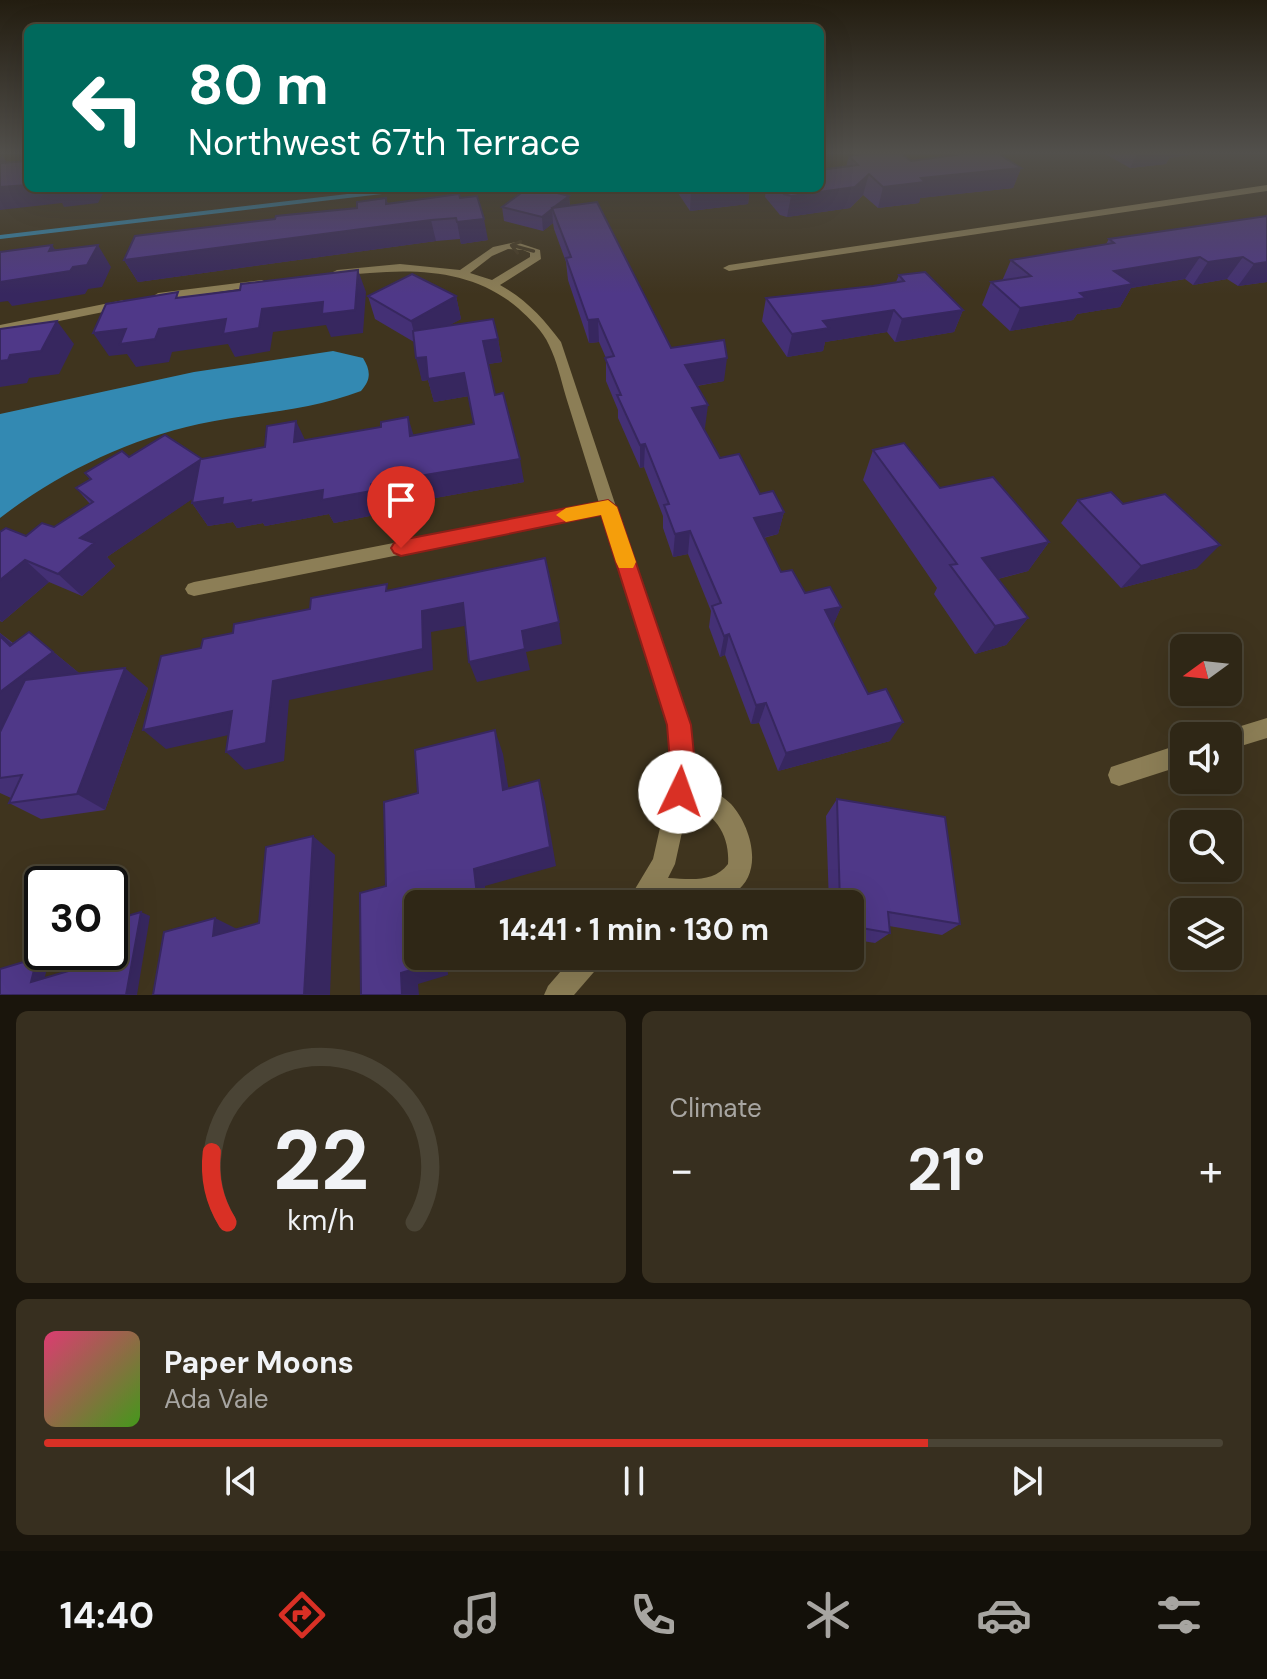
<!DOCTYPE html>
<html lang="en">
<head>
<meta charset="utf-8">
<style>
	body { margin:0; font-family:"DM Sans",sans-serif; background:#372f1f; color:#f1f3f6; height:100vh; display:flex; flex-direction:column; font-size:30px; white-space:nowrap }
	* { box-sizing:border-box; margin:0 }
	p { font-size:26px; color:#a7a5a1 }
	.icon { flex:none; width:44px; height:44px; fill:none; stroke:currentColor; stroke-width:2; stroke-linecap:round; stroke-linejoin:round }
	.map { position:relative; height:995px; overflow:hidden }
	.details { display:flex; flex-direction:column; gap:16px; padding:16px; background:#1a150c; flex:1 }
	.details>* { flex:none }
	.hud { position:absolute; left:24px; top:24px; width:800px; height:168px; border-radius:12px; box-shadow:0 8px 32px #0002,0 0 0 2px #4a4435; background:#00695c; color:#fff; overflow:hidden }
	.needle { width:52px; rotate:255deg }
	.buttons { position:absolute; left:1170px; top:634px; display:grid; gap:16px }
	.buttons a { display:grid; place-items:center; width:72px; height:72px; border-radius:12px; background:#2f2716; box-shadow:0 8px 32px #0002,0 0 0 2px #4a4435; font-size:40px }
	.speed { position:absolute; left:24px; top:866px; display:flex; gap:16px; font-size:40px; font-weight:700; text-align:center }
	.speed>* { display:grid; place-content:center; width:104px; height:104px; border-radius:50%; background:#2f2716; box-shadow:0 8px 32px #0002,0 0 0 2px #4a4435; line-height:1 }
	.speed .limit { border:4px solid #111; border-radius:12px; background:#fff; color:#111 }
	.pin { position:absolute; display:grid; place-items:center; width:68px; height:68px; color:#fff; margin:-82px -34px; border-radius:50% 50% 50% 0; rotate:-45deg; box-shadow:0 0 8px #0007 }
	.pin .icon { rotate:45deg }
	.me { position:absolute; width:88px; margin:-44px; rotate:3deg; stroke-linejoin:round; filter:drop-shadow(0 0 6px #0008) }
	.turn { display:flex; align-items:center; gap:28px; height:168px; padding:0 32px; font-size:36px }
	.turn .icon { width:104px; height:104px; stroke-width:2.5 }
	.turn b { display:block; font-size:56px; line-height:68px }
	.big { font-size:60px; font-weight:700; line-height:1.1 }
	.details .tile { flex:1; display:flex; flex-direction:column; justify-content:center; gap:12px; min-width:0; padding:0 28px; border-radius:12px; background:#372f1f }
	.details .dial { align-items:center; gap:0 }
	.dial svg { height:208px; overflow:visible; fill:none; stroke:#4a4435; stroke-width:7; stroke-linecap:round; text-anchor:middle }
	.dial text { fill:#f1f3f6; stroke:none }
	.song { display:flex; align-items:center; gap:24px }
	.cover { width:96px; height:96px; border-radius:12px; background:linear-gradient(135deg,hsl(340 70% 55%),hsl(100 70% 35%)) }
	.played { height:8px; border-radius:4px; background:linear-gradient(90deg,#d93025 75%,#4a4435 75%) }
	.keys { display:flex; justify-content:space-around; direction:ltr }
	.heat { display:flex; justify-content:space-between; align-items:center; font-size:44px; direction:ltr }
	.details .tiles { flex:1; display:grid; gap:16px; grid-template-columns:1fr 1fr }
	.tile:last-child { grid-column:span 2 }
	.trip { position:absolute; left:404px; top:890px; width:460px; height:80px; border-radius:12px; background:#2f2716; box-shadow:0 8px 32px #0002,0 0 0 2px #4a4435; font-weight:700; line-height:80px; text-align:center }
	.tab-bar { display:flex; height:128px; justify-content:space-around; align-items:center; background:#131009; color:#a7a5a1 }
	.tab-bar .icon { width:56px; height:56px }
	.tab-bar .current { color:#d93025 }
	.tab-bar b { font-size:36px; color:#f1f3f6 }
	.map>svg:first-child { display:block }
	.water { fill:#3389b2 }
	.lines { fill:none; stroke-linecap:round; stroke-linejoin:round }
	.stream { stroke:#3389b2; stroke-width:4 }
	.street { fill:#8c7e56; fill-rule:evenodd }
	.wall { fill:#443075 }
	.shaded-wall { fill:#37275f }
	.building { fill:#4f3888; stroke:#37275f; stroke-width:2 }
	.oneway { stroke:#473b24 }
	.route { fill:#d93025; stroke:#8d1f18; stroke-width:2 }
	.slow { fill:#f59e0b }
</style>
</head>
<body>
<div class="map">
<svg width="1267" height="995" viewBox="0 0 1267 995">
	<rect width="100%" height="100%" fill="#3f341e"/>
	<path class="water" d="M333 351 363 358C371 371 371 380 361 391 309 411 252 413 199 424 127 440 58 473 0 518V414L194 372Z"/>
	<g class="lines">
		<polyline class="stream" points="0,237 416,188"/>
		<g class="street">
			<polygon points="1267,185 1267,191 729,271 723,268 729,265"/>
			<path d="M516 242 540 250 541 259 500 285C526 299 544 319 561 342L689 725 694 774 692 784C706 788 720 793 731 804 751 826 765 873 734 893 710 907 681 903 654 901L652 904H626L653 859 672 774 669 725 603 514 194 596 188 594 185 589 188 584 194 582 599 503C588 468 577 432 566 397 561 380 557 361 549 345 543 331 529 318 518 308 467 264 400 269 337 276L331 273 337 270 400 264 460 270 493 247ZM508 249 523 250 530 253V257L492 280 470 273 492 256ZM688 805C716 813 730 836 728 864 714 883 690 879 668 878L675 864Z"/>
			<polygon points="262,280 268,283 266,285 158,301 152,297 158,293"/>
			<polygon points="124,300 128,301 128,307 0,333 0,325"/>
			<polygon points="1267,718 1267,738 1228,750 1228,736 1219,736 1228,730"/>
			<polygon points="1184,743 1184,765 1119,786 1111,783 1108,775 1111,767"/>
			<polygon points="574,956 604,956 600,965 574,995 544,995 548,986"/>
		</g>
	</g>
	<g class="wall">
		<polygon points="1105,154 1194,154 1169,158 1166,164 1130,168"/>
		<polygon points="849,156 911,161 1021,168 1013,188 920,198 919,203 878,208 863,195 850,208 787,217 780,215 765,197 766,188 820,188 846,167"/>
		<polygon points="679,188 750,188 748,204 690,211 678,193"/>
		<polygon points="569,196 570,206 671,348 724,381 697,386 705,428 703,428 720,458 760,494 784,512 778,534 764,538 781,572 805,593 841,607 833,625 890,741 778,771 759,723 751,724 725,655 720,657 709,627 711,611 688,554 673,557 663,528 663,516 644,467 640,468 618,418 618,410 606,381 606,358 599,342 589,343 568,280 566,262 554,229 553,223 543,231 504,221 502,207"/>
		<polygon points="386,198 388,204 460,198 488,240 461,244 460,239 436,241 138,282 124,260 357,208"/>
		<polygon points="1267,216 1267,282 1238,286 1227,279 1193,285 1185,279 1131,288 1120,307 1077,314 1073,320 1010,331 982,305 991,282 1002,281 1011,260 1106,244 1109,239"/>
		<polygon points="899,275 963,310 954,332 895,342 887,332 825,342 823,351 787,357 762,321 766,298 873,286 896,282"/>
		<polygon points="368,296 456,296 461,319 449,325 498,339 502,362 488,364 495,395 524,482 380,508 380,514 334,523 329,514 265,526 263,523 237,528 233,522 208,526 192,503 193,498 107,557 115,566 82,596 49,582 2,622 0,621 0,532 26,536 54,527 90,504 76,488 90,479 85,473 129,457 202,459 305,440 414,435 474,424 469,396 434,402 428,380 422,381 414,342 375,319"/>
		<polygon points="873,450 940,488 1049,542 1028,571 998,579 1028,618 1006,645 975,654 934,594 937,588 863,480"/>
		<polygon points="1078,500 1123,504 1197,568 1121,588 1061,523"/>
		<polygon points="29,632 79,673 77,674 148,688 105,810 41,819 9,803 11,798 0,793 0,633 13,643"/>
		<polygon points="837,799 960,924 942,935 889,926 890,933 875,943 850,939 850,904 829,904 826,816"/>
	</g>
	<g class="shaded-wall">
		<polygon points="1137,154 1194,154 1169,158 1166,164 1130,168"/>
		<polygon points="2,155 16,175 0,171 0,158"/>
		<polygon points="1021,168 1013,188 920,198 919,203 878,208 883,187 921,178"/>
		<polygon points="869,174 863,195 850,208 787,217 791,196"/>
		<polygon points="28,185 28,188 106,188 98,203 64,207 62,203 0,210 0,187"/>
		<polygon points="710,188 750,188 748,204 690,211 691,190"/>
		<polygon points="569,196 570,210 552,209"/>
		<polygon points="386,198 392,220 431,220 436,241 138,282 124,260 386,204"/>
		<polygon points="552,209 553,223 543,231 542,217"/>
		<polygon points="484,219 488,240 461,244 457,222"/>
		<polygon points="52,245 67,267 73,267 98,245 111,267 102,287 88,289 85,294 12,306 8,301 0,302 0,281 49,251"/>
		<polygon points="1200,257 1185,279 1131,288 1120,307 1077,314 1073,320 1010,331 1020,308 1080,293 1114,271"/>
		<polygon points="1243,257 1227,279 1193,285 1208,262"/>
		<polygon points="1267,262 1267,282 1238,286 1254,264"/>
		<polygon points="358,270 366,292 363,333 331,337 326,325 273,332 270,351 235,357 228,344 172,352 169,362 136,367 127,354 109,356 93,333 126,329 159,329 262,309"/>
		<polygon points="456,296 461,319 417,344 411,321"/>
		<polygon points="894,310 887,332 825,342 823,351 787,357 792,334 823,321"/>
		<polygon points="963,310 954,332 895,342 902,319"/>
		<polygon points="598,319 599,342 589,343 588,320"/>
		<polygon points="57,321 74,344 59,374 29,378 27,383 0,387 0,361"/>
		<polygon points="498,339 502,362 488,364 483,341"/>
		<polygon points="426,357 464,373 469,396 434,402 428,380 422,381 416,358"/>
		<polygon points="727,358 724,381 683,388 685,365"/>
		<polygon points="708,405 705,428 690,431 692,408"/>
		<polygon points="408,417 415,440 410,436"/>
		<polygon points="296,421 307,444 294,442"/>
		<polygon points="645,444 644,467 640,468 640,445"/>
		<polygon points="520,459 524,482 380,508 380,514 334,523 329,514 265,526 263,523 237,528 233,522 208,526 192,503 223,498 251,500 371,484"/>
		<polygon points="200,460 216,483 107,557 115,566 82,596 58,574 80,538"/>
		<polygon points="784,512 778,534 749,541 754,518"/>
		<polygon points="690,531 688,554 673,557 675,534"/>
		<polygon points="1049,542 1028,571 966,587 982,558"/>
		<polygon points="1220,545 1197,568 1121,588 1141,566"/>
		<polygon points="25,560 49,582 2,622 0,620 0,580"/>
		<polygon points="463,603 470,625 431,632 433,670 289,700 284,761 245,770 226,752 273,681 422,611"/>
		<polygon points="841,607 832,628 825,610"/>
		<polygon points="1028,618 1006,645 975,654 995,626"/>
		<polygon points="559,622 562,644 526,652 530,670 477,682 469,662 522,631"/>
		<polygon points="29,632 79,673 0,734 0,692 10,646 0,636 0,633 36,665"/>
		<polygon points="729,634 725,655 720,657 724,636"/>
		<polygon points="125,668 148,688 105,810 77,794"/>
		<polygon points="766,703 759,723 751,724 756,705"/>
		<polygon points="232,711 251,730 166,749 143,730"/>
		<polygon points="903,722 890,741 778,771 786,753"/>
		<polygon points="495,730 503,754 512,811 503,790"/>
		<polygon points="539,780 545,802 556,866 485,886 487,904 478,904 474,869"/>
		<polygon points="313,836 335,855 330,995 304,995"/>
		<polygon points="141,912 150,916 137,995 126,995"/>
		<polygon points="215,918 245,933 213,936"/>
		<polygon points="432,956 447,956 448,975 418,984 419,995 402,995 401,973"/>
		<polygon points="37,958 49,961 43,984 31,982"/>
	</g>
	<g class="building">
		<polygon points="863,154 902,154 911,161 963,154 999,154 1021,168 921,178 925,182 883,187 869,174 855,187 791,196 784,194 778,188 820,188 820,170 858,165 849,156"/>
		<polygon points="28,161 28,185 0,187 0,163"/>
		<polygon points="528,188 538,188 569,196 554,207 552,208 552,209 542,217 502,207"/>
		<polygon points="690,188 710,188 691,190"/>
		<polygon points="459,194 460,198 477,196 484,219 457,222 456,218 431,220 124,260 135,236 275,219 276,216 357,208 357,202 386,198 386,204"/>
		<polygon points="597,202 671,348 724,340 727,358 685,365 708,405 692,408 720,458 739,454 760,494 773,491 784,512 754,518 781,572 792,570 805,593 830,587 841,607 825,610 868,694 886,689 903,722 786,753 766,703 756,705 729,634 724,636 712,606 721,603 690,531 675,534 664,505 669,504 645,444 640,445 617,395 621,395 605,358 614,356 598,319 588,320 566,258 571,257 552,208"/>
		<polygon points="1267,216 1267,262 1254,264 1243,257 1208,262 1200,257 1114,271 1133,284 1080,293 1086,298 1020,308 991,282 1031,276 1011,260 1114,243 1109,239"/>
		<polygon points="52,245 49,251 98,245 87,265 73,267 70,271 0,282 0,252"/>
		<polygon points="358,270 355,310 322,314 323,302 262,309 259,328 223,334 226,319 159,329 155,339 120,344 126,329 93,333 106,304 178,292 176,298 240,290 241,284"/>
		<polygon points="925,272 963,310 902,319 894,310 823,321 829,328 792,334 766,298 873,286 904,281 899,275"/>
		<polygon points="412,274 456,296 411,321 368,296"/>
		<polygon points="493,319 498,339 483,341 495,395 503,393 520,459 371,484 371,491 322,500 323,490 250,503 251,500 222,505 223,498 192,503 200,460 80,538 94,543 58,574 25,560 0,580 0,532 6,528 26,536 42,523 54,527 93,502 76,488 91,479 85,473 122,451 129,457 165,435 202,459 265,447 267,426 296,421 294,442 381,427 381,422 408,417 410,436 474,424 464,373 428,379 426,357 416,358 413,331"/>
		<polygon points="57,321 41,351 10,355 8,360 0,361 0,329"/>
		<polygon points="904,443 940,488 993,477 1049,542 982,558 1028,618 995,626 950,565 957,564 873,450"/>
		<polygon points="1111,492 1123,504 1165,494 1220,545 1141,566 1078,500"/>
		<polygon points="545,558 559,622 522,631 525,649 469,662 463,603 422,611 423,649 273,681 266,743 226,752 232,711 143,730 161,656 201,648 203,639 233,633 234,624 310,609 311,598 387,584 386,591"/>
		<polygon points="29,632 53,652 0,692 0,636 10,646"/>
		<polygon points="125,668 77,794 9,803 22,775 0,778 0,732 25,680"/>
		<polygon points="495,730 503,790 539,780 550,847 474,869 478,904 418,904 418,956 432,956 433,963 401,973 402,995 361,995 360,893 386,886 384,802 418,793 415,750"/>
		<polygon points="837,799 945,817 960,924 888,912 890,933 850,926 850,904 840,904"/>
		<polygon points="313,836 304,995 153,995 164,932 215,918 213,936 259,923 266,847"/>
		<polygon points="141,912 126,995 0,995 0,969 37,958 31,982 89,965 91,952 110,952 110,921"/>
	</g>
	<defs><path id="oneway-shaft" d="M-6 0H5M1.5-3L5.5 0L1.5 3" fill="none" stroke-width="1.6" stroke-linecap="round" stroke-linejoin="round" transform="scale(2)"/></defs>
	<use class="oneway" href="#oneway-shaft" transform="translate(522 248) rotate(-165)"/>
	<linearGradient id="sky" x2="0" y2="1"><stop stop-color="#231d10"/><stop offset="0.52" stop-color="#52504c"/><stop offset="1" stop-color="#52504c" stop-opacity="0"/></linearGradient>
	<rect width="1267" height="294" fill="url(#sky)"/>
	<polygon class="route" points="608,500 617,507 691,725 696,774 689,801 680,805 671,801 667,792 671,774 667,725 601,515 401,556 394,553 391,548 394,543 401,540"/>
	<polygon class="slow" points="608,500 617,507 636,562 633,568 619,568 616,562 601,515 566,522 556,515 566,508"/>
</svg>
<div class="buttons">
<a><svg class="needle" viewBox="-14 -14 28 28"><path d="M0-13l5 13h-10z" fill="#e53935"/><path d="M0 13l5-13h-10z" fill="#a7a5a1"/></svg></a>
<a><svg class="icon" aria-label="sound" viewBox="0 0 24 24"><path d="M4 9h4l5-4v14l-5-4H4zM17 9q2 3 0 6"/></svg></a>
<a><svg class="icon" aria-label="search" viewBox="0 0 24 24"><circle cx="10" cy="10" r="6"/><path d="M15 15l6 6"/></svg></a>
<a><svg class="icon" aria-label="layers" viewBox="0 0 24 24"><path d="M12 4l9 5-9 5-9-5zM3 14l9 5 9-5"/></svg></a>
</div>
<div class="speed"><div class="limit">30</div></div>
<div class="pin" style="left:401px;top:548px;background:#d93025"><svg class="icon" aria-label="arrive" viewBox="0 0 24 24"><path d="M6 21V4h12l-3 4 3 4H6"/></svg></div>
<svg class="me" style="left:680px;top:792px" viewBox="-20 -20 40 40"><circle r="19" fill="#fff"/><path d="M0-13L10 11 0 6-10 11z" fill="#d93025"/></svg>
<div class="trip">14:41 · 1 min · 130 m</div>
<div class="hud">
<div class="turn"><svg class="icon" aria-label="left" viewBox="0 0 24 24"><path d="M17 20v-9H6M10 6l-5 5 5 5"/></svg><div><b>80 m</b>Northwest 67th Terrace</div></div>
</div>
</div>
<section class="details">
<div class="tiles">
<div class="tile dial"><svg viewBox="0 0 100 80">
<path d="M14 69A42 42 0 1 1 86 69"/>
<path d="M14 69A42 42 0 0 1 8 42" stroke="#d93025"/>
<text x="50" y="56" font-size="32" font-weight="700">22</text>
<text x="50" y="72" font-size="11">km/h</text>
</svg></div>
<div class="tile"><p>Climate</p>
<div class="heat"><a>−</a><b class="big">21°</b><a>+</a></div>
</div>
<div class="tile">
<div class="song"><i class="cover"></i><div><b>Paper Moons</b><p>Ada Vale</p></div></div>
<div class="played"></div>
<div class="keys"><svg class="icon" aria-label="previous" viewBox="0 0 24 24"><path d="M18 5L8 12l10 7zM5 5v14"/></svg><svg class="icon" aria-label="pause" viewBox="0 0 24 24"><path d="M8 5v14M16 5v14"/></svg><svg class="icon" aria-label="next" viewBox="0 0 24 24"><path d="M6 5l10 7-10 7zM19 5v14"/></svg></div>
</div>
</div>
</section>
<nav class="tab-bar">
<b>14:40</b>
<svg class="icon current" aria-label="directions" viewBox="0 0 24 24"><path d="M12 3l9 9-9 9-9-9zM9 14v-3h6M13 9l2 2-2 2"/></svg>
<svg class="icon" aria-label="music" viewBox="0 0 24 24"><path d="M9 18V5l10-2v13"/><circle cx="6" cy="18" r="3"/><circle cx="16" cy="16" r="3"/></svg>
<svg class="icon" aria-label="phone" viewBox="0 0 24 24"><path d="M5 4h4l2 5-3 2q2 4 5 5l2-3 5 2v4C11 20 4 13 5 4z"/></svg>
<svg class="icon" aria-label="climate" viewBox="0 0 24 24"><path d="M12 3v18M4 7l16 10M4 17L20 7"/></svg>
<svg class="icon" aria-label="car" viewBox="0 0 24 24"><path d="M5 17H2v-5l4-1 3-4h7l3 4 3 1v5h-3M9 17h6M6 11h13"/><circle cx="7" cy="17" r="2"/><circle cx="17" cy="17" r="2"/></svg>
<svg class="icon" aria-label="filters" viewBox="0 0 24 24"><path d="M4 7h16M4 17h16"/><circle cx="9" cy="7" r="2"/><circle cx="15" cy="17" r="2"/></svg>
</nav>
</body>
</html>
